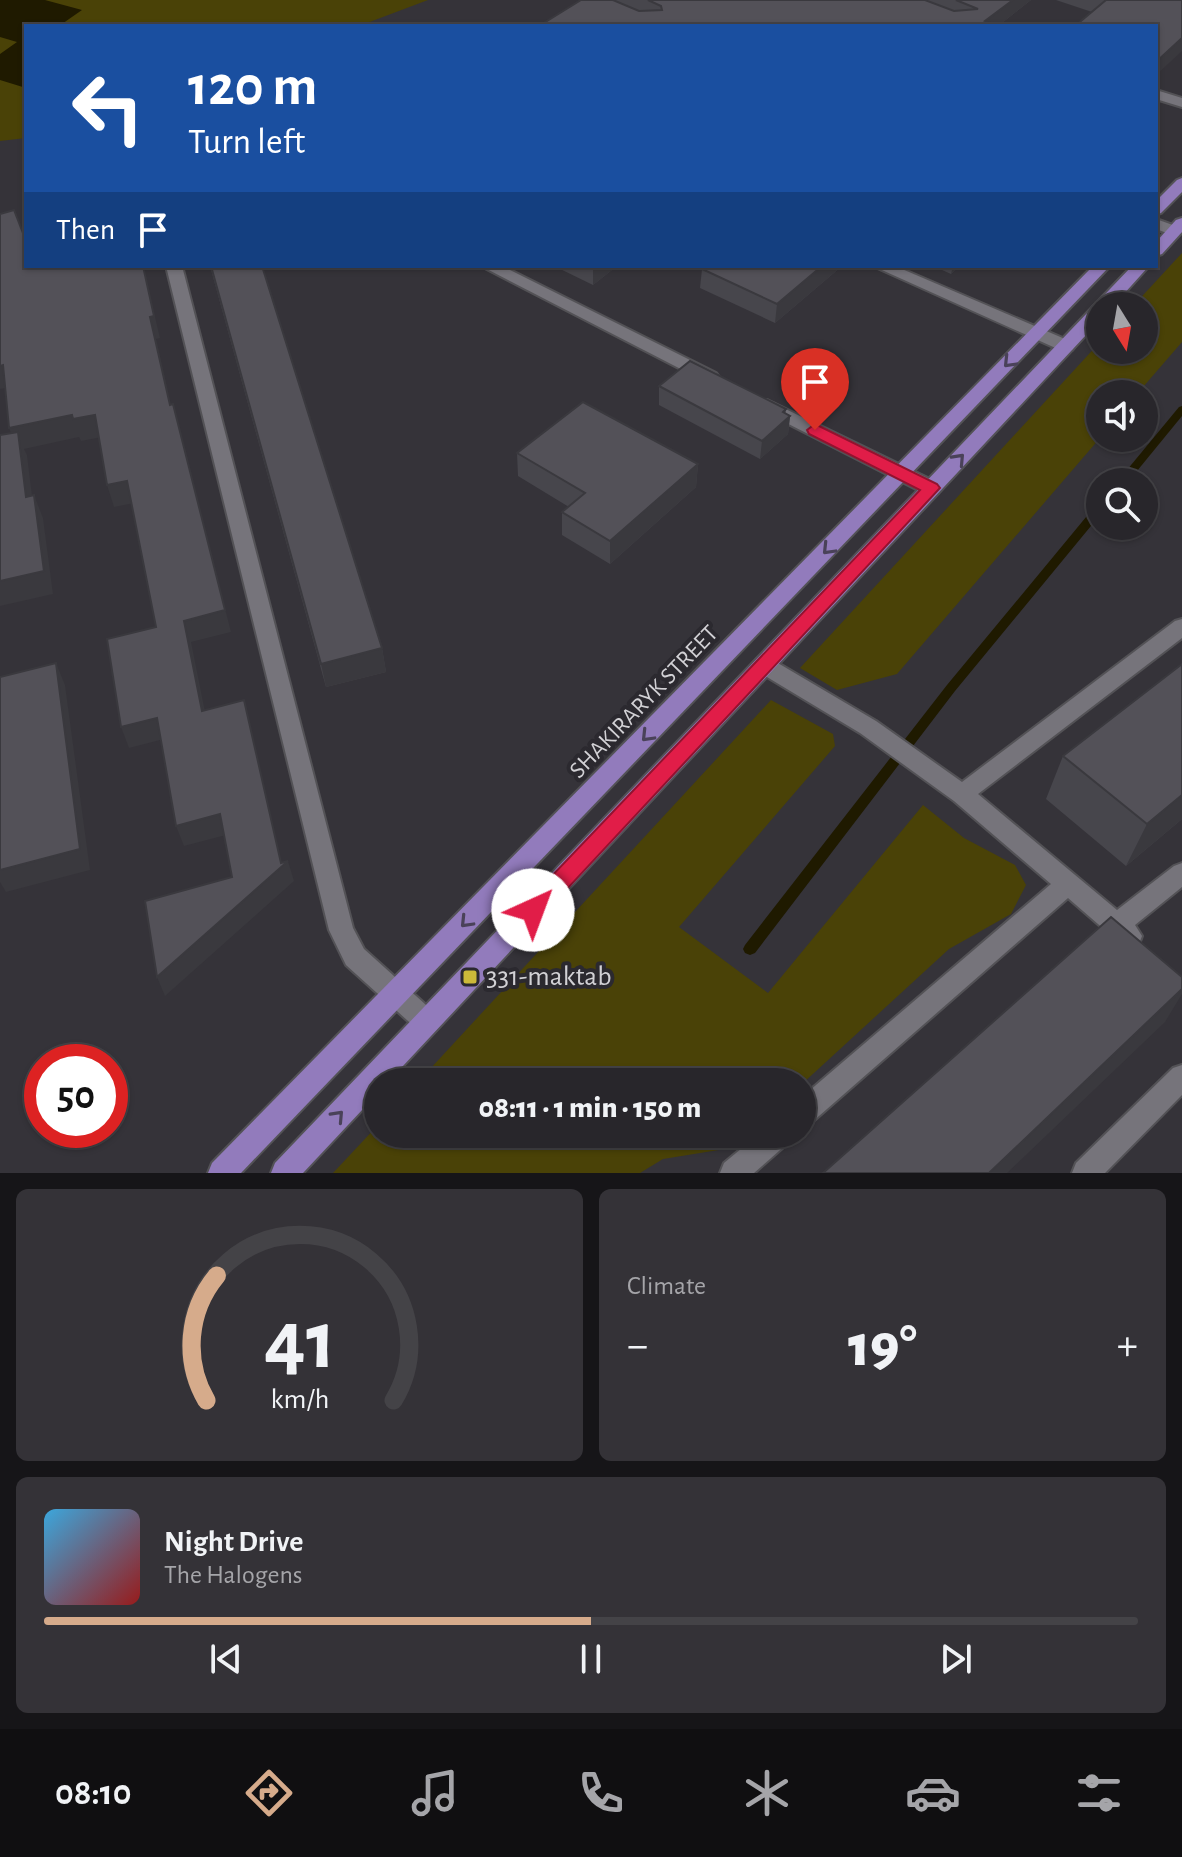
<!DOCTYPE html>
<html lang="en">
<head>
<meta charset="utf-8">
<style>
	body { margin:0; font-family:"Alegreya Sans",sans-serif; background:#343237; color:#f1f3f6; height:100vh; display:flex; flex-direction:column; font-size:30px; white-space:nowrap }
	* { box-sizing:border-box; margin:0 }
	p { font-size:26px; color:#a5a5a9 }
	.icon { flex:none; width:44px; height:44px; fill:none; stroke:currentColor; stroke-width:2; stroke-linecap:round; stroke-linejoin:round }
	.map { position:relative; height:1173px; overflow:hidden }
	.sheet { display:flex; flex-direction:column; gap:16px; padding:16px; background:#161518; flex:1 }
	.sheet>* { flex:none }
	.hud { position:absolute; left:24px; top:24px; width:1134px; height:244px; border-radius:0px; box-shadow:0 2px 6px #0004,0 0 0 2px #444347; background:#1a4fa0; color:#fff; overflow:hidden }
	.needle { width:52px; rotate:169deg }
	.buttons { position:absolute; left:1086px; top:292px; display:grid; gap:16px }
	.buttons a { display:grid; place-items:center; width:72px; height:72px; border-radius:50%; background:#28262b; box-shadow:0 2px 6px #0004,0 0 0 2px #444347; font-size:40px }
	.speed { position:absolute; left:24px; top:1044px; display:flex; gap:16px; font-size:40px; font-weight:700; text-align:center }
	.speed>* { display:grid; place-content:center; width:104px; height:104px; border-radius:50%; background:#28262b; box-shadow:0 2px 6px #0004,0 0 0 2px #444347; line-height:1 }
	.speed .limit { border:12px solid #d22; background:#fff; color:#111 }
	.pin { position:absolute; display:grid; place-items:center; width:68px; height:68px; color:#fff; margin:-82px -34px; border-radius:50% 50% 50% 0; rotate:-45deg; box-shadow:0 0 8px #0007 }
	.pin .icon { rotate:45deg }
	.me { position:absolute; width:88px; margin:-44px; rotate:43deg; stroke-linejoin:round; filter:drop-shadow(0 0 6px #0008) }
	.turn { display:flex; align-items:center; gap:28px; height:168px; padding:0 32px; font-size:36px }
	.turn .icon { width:104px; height:104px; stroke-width:2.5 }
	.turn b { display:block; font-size:56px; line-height:68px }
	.then { display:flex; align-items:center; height:76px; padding:0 32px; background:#0003; gap:16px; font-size:30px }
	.big { font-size:60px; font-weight:800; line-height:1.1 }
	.sheet .tile { flex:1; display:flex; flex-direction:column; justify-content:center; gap:12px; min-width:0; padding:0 28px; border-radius:12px; background:#343237 }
	.sheet .dial { align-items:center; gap:0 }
	.dial svg { height:208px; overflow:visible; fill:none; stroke:#444347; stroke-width:7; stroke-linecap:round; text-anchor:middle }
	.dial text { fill:#f1f3f6; stroke:none }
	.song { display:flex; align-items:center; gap:24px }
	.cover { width:96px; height:96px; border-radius:12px; background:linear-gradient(135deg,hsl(200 70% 55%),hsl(0 70% 35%)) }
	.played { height:8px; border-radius:4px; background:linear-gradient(90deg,#d6ab8b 50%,#444347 50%) }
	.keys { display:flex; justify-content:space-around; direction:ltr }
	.heat { display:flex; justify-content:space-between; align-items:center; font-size:44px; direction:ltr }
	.sheet .tiles { flex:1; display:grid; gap:16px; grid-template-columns:1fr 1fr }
	.tile:last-child { grid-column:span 2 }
	.trip { position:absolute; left:364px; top:1068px; width:452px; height:80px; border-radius:40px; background:#28262b; box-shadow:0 2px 6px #0004,0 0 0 2px #444347; font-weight:800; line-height:80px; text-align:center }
	.tabs { display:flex; height:128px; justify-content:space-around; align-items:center; background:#100f11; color:#a5a5a9 }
	.tabs .icon { width:56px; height:56px }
	.tabs .current { color:#d6ab8b }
	.tabs b { font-size:36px; color:#f1f3f6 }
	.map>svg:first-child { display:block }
	.green { fill:#4a4207 }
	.water { fill:#1f1a00 }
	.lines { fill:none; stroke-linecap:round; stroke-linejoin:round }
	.stream { fill:#1f1a00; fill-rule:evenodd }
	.minor-casing { stroke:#535256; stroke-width:4 }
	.major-casing { stroke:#535256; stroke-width:4 }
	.minor { fill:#76747b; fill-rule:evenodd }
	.major { fill:#927bbc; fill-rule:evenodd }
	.wall { fill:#47464c }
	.shaded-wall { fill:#3a393e }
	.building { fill:#535158; stroke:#3a393e; stroke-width:2 }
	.oneway { stroke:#4a4259 }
	.route { fill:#e11d48; stroke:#92132f; stroke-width:2 }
	.poi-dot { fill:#ccb939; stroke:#2b292f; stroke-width:3 }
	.labels { text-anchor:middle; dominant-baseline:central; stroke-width:8; stroke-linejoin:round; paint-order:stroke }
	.street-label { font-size:24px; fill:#d2d1d5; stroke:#2b292f }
	.near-poi-label { font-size:28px; fill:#d2d1d5; stroke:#2b292f; text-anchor:start }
</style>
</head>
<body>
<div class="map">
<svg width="1182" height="1173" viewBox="0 0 1182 1173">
	<rect width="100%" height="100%" fill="#353339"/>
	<g class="green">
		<polygon points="0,0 428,0 359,26 26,26 26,138 0,141"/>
		<polygon points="1182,253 1182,342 1137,394 1100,394 1100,438 897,674 837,690 800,668 1100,342 1100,350 1144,350 1144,306 1133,306"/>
		<polygon points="771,700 833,734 835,746 679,927 768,993 923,805 964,838 1015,865 1026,885 1011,914 949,949 802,1084 418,1082"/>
		<polygon points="378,1125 378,1134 747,1134 731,1148 663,1159 640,1173 333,1173"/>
	</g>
	<polygon class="water" points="0,0 45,0 82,10 59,26 26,26 26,88 0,80 0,54 17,42 0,37"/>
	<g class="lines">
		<g class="stream">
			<polygon points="1182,406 1182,416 1128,482 1117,482 1179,407"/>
			<polygon points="1100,504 1100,515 955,691 755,953 750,955 745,953 743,949 745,945 947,685 1096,505"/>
		</g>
		<g class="minor-casing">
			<g id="minor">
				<polygon points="1156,90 1182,98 1182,107 1156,99"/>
				<polygon points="1156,219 1181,228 1182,232 1175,236 1156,229"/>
				<polygon points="166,266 182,266 353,928 364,949 436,1014 440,1022 436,1030 427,1034 418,1030 346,965 329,930"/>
				<polygon points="481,266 502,266 716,373 719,377 710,383 704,381"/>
				<polygon points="873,266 895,266 1072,342 1075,346 1072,350 1060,350"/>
				<polygon points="767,400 938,483 940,488 938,493 924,493 761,410 758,406"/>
				<polygon points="1182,619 1182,638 978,794 1117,910 1174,866 1182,863 1182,887 1135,925 1142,936 1139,944 1130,947 1121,944 1068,898 811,1123 802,1127 802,1097 1051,884 954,801 860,733 757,671 754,665 757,659 771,659 876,721 962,782 1175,621"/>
				<polygon points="1182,1065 1182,1095 1105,1173 1072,1173 1076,1163 1173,1068"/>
				<polygon points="759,1134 792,1134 788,1143 754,1173 720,1173 724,1163"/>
			</g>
		</g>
		<g class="major-casing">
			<g id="major">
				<polygon points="1182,178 1182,192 1161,213 1156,215 1156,201 1177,180"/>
				<polygon points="1182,218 1182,232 1162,254 1156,256 1156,242 1176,220"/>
				<polygon points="1093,266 1110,266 241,1173 208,1173 212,1163"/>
				<polygon points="1132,266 1149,266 1113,306 1100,306 1100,320 388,1082 378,1082 378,1093 303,1173 271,1173 275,1163"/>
			</g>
		</g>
		<use href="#minor" class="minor"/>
		<use href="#major" class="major"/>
	</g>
	<g class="wall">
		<polygon points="581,0 1031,0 998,26 539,26"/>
		<polygon points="1056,0 1182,0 1092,12"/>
		<polygon points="210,266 262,266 382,648 386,672 326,687"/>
		<polygon points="554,266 617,266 593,285"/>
		<polygon points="706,266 842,266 775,323 700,288 702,269"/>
		<polygon points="933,266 960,266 951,274"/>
		<polygon points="659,386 785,413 790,416 788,434 760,459 659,405"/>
		<polygon points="517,453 698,464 696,487 610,564 562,535 562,512 569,507 518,476"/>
		<polygon points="1063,756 1182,819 1126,866 1046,799"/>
	</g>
	<g class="shaded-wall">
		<polygon points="1013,0 1031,0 998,26 985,21"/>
		<polygon points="1182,38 1182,51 1156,75 1156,62"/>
		<polygon points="143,266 160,338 156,339 176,427 150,317"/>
		<polygon points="593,266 617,266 593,285"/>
		<polygon points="822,266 842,266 775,323 777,304"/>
		<polygon points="953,266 960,266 951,274"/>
		<polygon points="3,365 11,387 0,389 0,366"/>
		<polygon points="173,404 231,632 191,642 209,732 202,711 184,621"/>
		<polygon points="786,409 784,421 790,416 788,434 760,459 762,441"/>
		<polygon points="72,415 95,415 102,437 81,441 79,437 24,449 27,455 35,520 26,497 18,450 9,428"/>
		<polygon points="698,464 696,487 610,564 610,541"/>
		<polygon points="127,481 134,503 114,507 107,485"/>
		<polygon points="34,495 43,518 53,594 0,606 0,581"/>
		<polygon points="382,648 386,672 326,687 321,664"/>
		<polygon points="56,663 65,685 90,870 6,892 0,882 0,870"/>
		<polygon points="244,700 282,866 288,861 294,881 165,996 157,977 282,867"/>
		<polygon points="157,718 164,739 129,748 121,727"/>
		<polygon points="1182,795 1182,819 1126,866 1147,824"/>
		<polygon points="220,814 226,835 184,846 176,826"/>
		<polygon points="1182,989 1182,994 1165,1022 1007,1173 989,1173"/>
	</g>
	<g class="building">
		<polygon points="581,0 613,0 639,11 662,10 661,6 648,0 925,0 954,11 978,9 956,0 1013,0 985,21 999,26 539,26"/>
		<polygon points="1106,0 1182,0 1182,38 1156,62 1156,26 1075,26"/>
		<polygon points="14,210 26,241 26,266 143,266 154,316 150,317 170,405 173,404 225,610 184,621 202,711 244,700 281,863 288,861 157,977 145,901 232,877 220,814 176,826 157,718 121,727 107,639 156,627 127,481 107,485 95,415 73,419 72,415 9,428 3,365 0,366 0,214"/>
		<polygon points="211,266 262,266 382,648 321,664"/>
		<polygon points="706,266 822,266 777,304 702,269"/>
		<polygon points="690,361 786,409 783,412 790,416 762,441 659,386"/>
		<polygon points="583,402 698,464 610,541 562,512 585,493 517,453"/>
		<polygon points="18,432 26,497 34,495 44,571 0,581 0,435"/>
		<polygon points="56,663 80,849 0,870 0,677"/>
		<polygon points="1182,664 1182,795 1147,824 1063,756"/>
		<polygon points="1111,917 1182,977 1182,989 989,1173 823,1173"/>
	</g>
	<defs><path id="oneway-chevron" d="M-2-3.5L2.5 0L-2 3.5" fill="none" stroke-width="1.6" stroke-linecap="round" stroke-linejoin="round" transform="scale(2)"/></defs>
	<g class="oneway">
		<use href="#oneway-chevron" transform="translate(1009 362) rotate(134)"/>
		<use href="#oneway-chevron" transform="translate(959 459) rotate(-47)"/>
		<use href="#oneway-chevron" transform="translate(828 549) rotate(134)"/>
		<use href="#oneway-chevron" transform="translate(647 736) rotate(134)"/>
		<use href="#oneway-chevron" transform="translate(466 922) rotate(134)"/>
		<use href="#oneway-chevron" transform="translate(338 1116) rotate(-47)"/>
	</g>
	<polygon class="route" points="815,424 937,484 940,488 541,917 533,920 525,917 522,910 525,904 920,490 809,434 807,430"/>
	<rect class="poi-dot" x="462" y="969" width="16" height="16" rx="4"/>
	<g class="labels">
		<g class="street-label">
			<text transform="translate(644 702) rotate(-46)">SHAKIRARYK STREET</text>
		</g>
		<g class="near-poi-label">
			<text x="486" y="977">331-maktab</text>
		</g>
	</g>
</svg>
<div class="buttons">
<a><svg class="needle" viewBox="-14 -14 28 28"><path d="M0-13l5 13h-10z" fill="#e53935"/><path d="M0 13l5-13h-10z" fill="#a5a5a9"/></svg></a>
<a><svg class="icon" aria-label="sound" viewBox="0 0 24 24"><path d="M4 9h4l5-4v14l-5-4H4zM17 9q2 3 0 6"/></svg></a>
<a><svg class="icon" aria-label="search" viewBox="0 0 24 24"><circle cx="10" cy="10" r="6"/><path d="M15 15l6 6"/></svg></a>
</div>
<div class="speed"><div class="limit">50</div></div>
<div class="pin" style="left:815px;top:430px;background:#d93025"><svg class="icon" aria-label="arrive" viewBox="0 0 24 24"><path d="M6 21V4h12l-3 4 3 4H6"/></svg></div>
<svg class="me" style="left:533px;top:910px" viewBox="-20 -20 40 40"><circle r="19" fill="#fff"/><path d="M0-13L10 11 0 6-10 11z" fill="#e11d48"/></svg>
<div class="trip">08:11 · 1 min · 150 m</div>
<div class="hud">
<div class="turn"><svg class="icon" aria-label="left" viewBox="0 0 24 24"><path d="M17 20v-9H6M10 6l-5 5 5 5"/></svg><div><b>120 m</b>Turn left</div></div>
<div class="then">Then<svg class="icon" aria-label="arrive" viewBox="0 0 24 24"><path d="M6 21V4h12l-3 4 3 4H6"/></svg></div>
</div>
</div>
<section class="sheet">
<div class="tiles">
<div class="tile dial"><svg viewBox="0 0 100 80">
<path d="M14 69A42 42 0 1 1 86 69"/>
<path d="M14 69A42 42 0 0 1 18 21" stroke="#d6ab8b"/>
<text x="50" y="56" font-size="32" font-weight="700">41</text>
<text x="50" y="72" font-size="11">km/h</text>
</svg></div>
<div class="tile"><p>Climate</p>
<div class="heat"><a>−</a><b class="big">19°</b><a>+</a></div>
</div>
<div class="tile">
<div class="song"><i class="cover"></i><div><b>Night Drive</b><p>The Halogens</p></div></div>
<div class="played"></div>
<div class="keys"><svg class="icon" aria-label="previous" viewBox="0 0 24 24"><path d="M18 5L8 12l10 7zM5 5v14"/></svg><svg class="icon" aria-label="pause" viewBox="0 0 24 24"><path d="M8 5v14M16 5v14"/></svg><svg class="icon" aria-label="next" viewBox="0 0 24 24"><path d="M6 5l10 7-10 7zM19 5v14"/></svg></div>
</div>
</div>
</section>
<nav class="tabs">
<b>08:10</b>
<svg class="icon current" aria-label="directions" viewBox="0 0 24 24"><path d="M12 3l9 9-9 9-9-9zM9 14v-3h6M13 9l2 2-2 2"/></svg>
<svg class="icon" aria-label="music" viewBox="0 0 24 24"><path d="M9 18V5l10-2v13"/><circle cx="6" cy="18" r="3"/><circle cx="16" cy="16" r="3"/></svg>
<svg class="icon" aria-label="phone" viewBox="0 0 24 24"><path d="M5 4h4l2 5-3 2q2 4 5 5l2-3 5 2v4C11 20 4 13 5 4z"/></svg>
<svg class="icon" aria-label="climate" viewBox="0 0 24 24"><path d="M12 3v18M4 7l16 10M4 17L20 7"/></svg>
<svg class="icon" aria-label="car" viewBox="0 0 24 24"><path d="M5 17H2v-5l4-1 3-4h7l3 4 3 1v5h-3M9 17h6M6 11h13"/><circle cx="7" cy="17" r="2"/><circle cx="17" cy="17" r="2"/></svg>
<svg class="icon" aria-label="filters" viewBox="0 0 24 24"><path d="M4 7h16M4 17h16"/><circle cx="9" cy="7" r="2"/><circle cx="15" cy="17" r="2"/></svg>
</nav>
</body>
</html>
